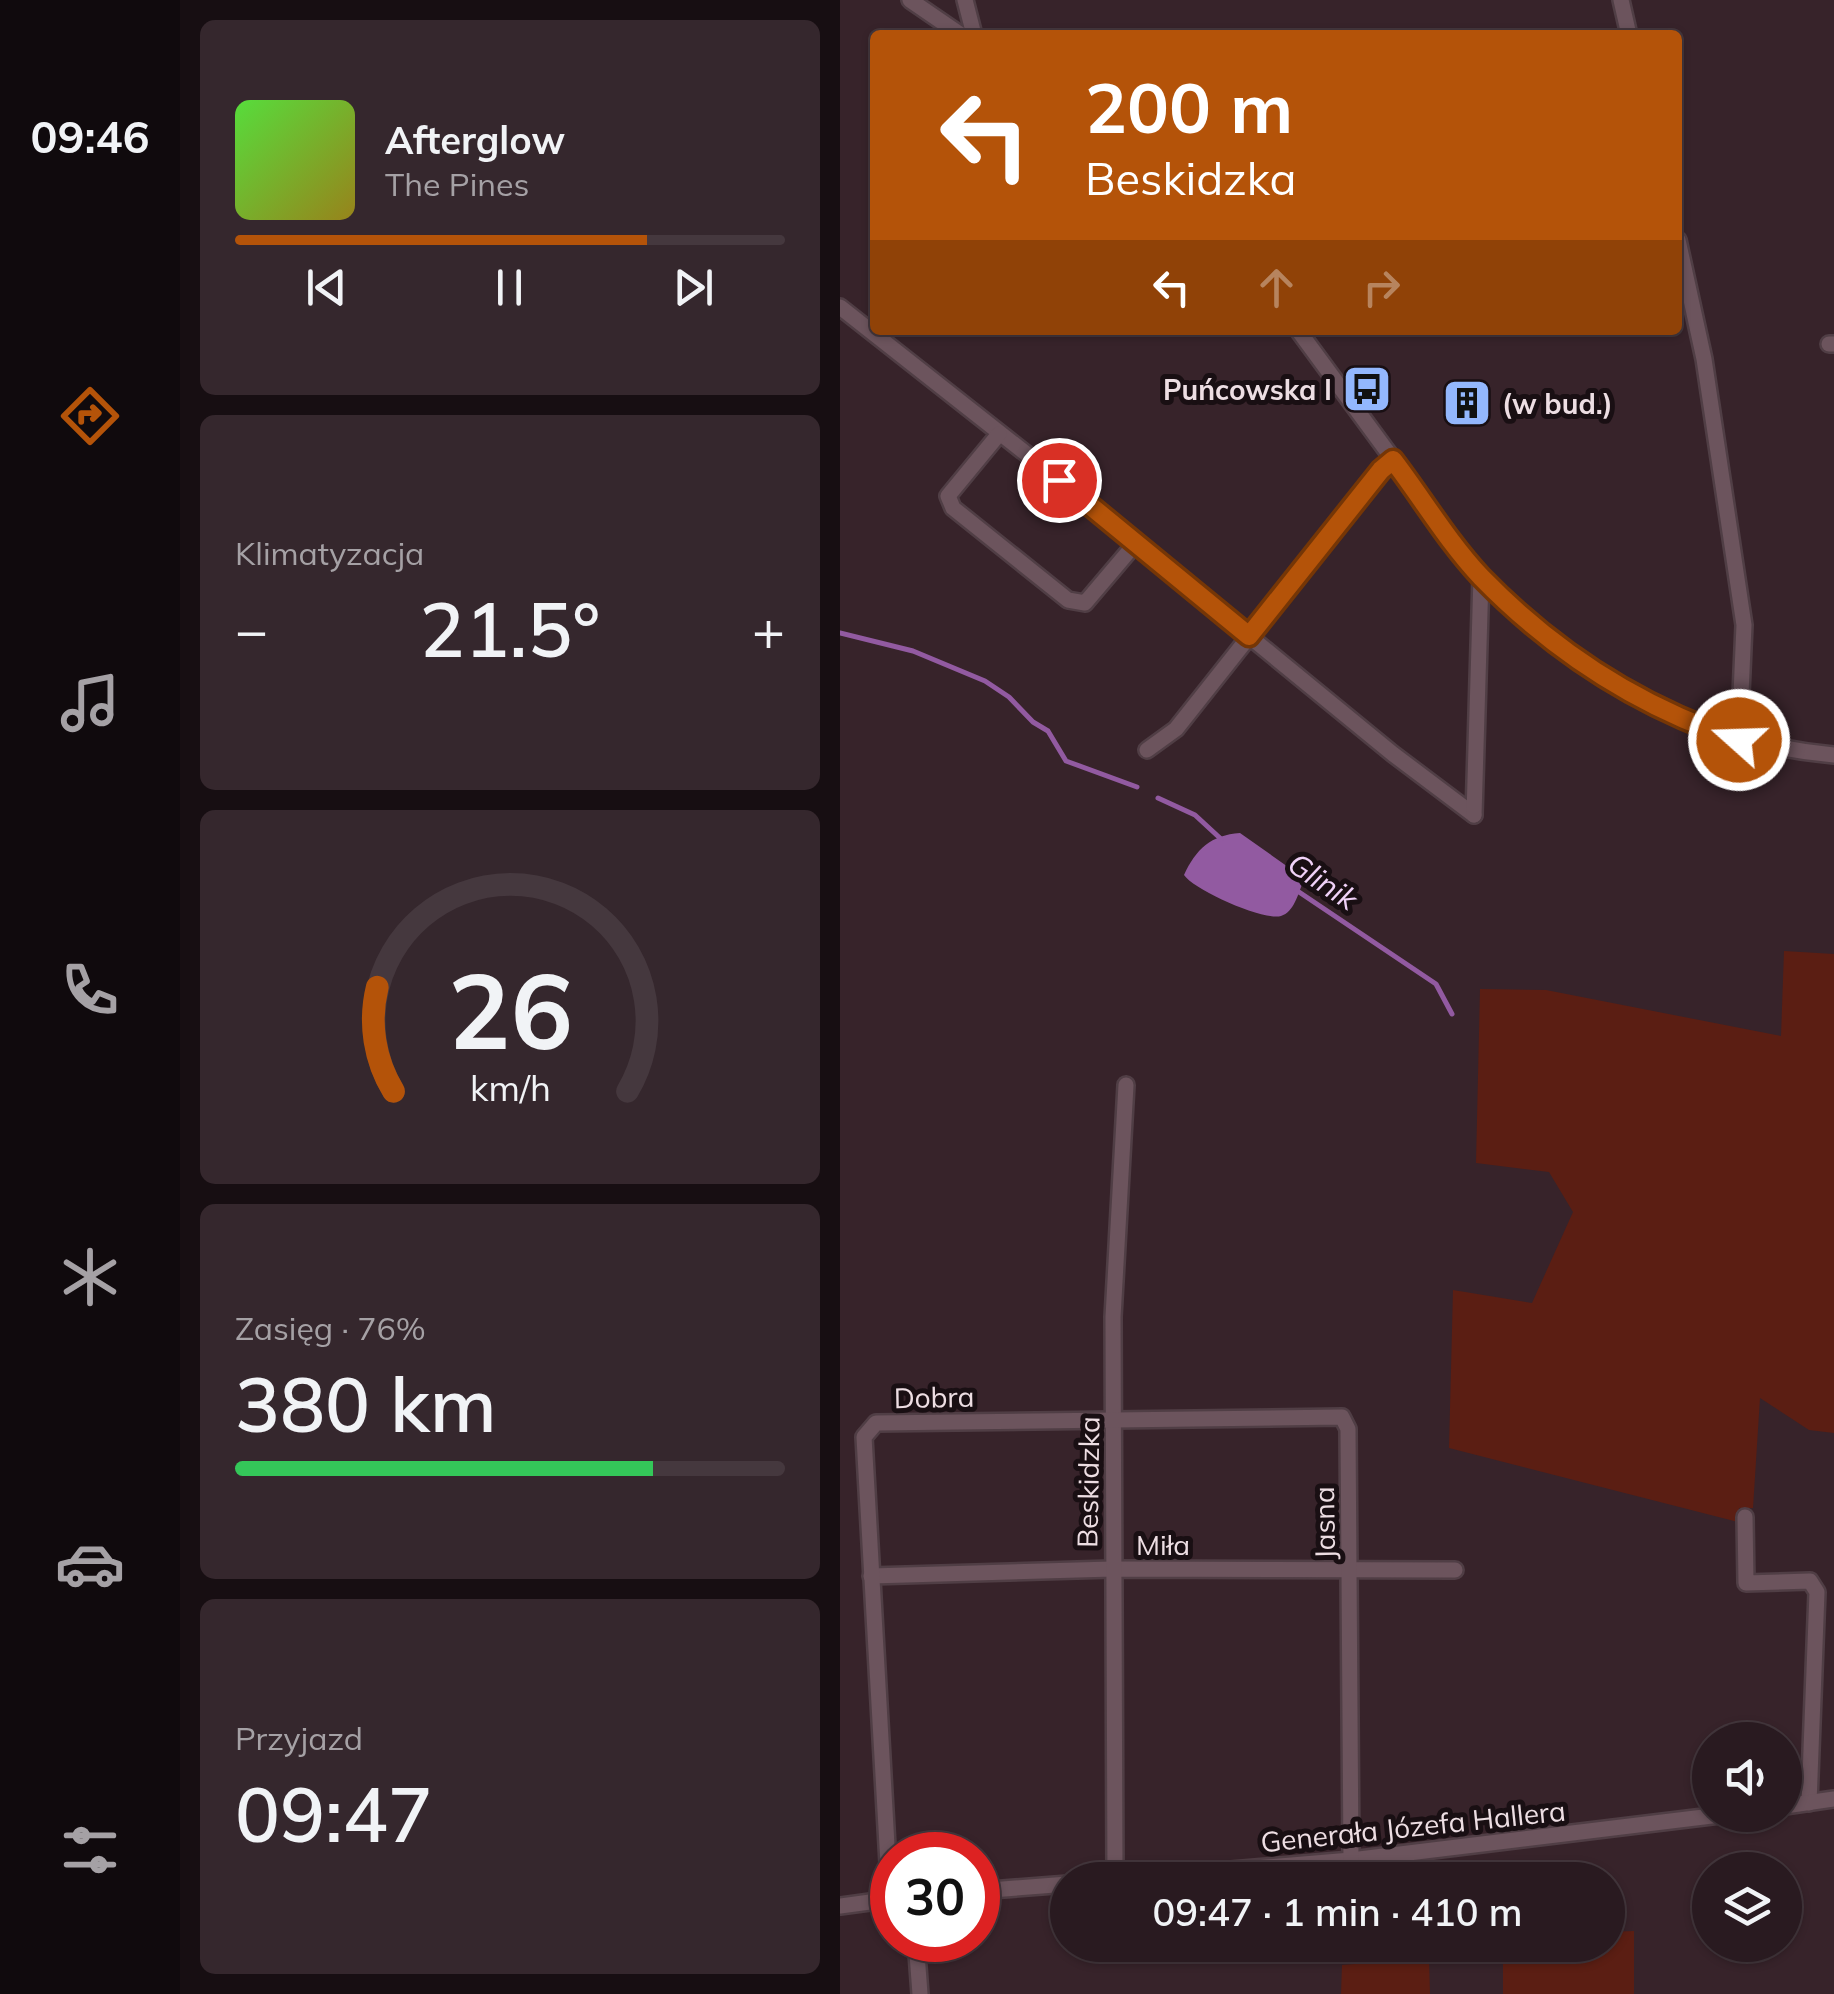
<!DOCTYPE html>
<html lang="pl">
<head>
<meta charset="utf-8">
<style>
	body { margin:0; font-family:Mulish,sans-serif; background:#35272d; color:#f1f3f6; height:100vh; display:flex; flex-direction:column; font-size:38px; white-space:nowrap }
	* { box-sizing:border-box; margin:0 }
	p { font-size:32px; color:#a5a1a5 }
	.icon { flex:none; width:55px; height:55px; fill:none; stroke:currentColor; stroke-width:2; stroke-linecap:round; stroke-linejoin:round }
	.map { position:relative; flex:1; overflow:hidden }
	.side { display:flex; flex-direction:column; gap:20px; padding:20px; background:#170e12; width:660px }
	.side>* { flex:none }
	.guide { position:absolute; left:30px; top:30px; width:812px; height:305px; border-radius:10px; box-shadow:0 2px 8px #0004,0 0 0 2px #45383e; background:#b45309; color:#fff; overflow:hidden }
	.buttons { position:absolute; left:852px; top:1722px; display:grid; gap:20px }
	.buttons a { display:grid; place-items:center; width:110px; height:110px; border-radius:50%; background:#291a20; box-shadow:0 2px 8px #0004,0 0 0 2px #45383e; font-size:50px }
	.speed { position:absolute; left:30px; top:1832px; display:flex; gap:20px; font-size:50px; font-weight:700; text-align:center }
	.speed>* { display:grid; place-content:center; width:130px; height:130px; border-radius:50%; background:#291a20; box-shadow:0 2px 8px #0004,0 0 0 2px #45383e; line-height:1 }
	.speed .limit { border:15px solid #d22; background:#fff; color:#111 }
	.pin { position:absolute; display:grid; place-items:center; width:85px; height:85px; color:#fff; margin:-42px; border:5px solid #fff; border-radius:50%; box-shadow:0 2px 10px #0007 }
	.me { position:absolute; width:110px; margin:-55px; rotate:290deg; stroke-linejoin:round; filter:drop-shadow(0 0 8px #0008) }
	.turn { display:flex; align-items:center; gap:35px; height:210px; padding:0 50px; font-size:45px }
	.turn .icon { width:130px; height:130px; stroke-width:2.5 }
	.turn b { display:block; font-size:70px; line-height:85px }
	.lanes { display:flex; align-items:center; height:95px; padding:0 50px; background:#0003; justify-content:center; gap:50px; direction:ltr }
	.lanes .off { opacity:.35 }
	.big { font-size:75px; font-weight:600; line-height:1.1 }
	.side .tile { flex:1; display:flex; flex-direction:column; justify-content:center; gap:15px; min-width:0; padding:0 35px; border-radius:15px; background:#35272d }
	.side .dial { align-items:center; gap:0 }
	.dial svg { height:260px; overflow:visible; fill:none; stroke:#45383e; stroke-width:7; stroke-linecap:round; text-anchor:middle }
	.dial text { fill:#f1f3f6; stroke:none }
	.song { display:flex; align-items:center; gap:30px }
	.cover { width:120px; height:120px; border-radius:15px; background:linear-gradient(135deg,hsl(110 70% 55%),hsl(50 70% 35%)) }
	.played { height:10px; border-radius:5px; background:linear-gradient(90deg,#b45309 75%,#45383e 75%) }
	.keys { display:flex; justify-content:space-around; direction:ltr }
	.heat { display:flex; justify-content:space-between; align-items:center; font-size:55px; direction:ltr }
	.charge { height:15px; border-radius:8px; background:linear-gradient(90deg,#34c759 76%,#45383e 0) }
	.trip { position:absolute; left:210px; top:1862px; width:575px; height:100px; border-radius:50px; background:#291a20; box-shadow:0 2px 8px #0004,0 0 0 2px #45383e; font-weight:600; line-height:100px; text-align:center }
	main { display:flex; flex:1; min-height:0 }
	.tab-bar { display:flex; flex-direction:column; width:180px; justify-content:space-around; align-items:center; background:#100a0d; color:#a5a1a5 }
	.tab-bar .icon { width:70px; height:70px }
	.tab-bar .active { color:#b45309 }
	.tab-bar b { font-size:45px; color:#f1f3f6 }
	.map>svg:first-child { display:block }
	.green { fill:#5b1e13 }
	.water { fill:#925aa1 }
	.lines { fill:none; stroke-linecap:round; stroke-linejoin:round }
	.stream { stroke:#925aa1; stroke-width:5 }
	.minor-casing { stroke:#503e45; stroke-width:20 }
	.minor { stroke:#6c545d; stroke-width:15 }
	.route-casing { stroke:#753606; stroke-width:25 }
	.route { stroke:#b45309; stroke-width:18 }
	.labels { text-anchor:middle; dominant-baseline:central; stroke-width:10; stroke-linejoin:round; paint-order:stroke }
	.poi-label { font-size:28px; font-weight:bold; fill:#eddee3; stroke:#190f13; text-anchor:end }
	.street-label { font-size:28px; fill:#eddee3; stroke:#190f13 }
	.water-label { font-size:30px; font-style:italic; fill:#f0d2f8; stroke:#190f13 }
</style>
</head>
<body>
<main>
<nav class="tab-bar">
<b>09:46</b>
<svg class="icon active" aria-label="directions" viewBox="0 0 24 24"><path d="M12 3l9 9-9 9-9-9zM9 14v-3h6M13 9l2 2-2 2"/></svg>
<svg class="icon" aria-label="music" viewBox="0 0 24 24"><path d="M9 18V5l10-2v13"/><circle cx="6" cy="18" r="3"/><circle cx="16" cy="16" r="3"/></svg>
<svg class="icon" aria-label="phone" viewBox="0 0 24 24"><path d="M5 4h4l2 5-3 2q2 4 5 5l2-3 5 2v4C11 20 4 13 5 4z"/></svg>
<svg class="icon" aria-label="climate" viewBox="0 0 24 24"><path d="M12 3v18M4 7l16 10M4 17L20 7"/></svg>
<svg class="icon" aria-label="car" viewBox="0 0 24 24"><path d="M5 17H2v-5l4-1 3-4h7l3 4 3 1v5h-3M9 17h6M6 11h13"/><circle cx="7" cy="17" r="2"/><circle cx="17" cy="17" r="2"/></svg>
<svg class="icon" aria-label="filters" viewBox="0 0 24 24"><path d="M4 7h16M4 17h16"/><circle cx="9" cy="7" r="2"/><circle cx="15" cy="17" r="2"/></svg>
</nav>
<section class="side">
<div class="tile">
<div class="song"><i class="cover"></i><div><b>Afterglow</b><p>The Pines</p></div></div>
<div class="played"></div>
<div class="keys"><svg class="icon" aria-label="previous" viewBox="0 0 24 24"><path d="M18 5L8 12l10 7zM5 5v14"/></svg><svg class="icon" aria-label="pause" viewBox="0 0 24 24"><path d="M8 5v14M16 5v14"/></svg><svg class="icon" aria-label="next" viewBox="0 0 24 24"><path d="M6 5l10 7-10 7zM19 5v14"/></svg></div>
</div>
<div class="tile"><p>Klimatyzacja</p>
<div class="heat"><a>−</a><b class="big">21.5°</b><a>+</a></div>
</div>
<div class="tile dial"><svg viewBox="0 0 100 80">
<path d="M14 69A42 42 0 1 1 86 69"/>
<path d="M14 69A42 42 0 0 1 9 37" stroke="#b45309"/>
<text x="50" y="56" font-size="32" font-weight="700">26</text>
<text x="50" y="72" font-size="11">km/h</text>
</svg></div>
<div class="tile"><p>Zasięg · 76%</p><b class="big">380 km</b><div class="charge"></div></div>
<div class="tile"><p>Przyjazd</p><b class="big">09:47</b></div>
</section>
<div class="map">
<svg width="994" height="1994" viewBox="0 0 994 1994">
	<rect width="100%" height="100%" fill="#37232a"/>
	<g class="green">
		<polygon points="944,951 994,954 994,1433 969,1430 920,1398 913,1508 899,1508 898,1522 609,1448 613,1290 692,1303 733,1212 709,1172 636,1163 640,989 706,990 941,1036"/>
		<polygon points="794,1931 794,1994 663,1994 663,1945 768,1945 768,1932"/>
		<polygon points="589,1958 590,1994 501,1994 502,1965"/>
	</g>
	<path class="water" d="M400 833 458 874 463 882C458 894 454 912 441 916 423 921 354 890 344 875 356 849 371 835 400 833Z"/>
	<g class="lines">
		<g class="stream">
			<polyline points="0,633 73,651 145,681 169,697 193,722 208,731 226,761 297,787"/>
			<polyline points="318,798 355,815 381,839"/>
			<polyline points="456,890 596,984 612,1014"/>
		</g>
		<g class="minor-casing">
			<g id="minor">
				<polyline points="70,0 121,35"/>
				<polyline points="125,0 134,35"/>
				<polyline points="781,0 789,35"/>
				<polyline points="838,240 864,359 904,625 899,740"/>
				<polyline points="0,307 193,459 553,754 634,815"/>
				<path d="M458 330 627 560C646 582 667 600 688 619 777 699 875 744 994 755"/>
				<polyline points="989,344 994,344"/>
				<polyline points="159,434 108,496 113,508 228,600 245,603 295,544"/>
				<polyline points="307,750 336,729 541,470 553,460"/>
				<polyline points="634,815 641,577"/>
				<polyline points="905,1517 906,1583 970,1581 977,1592 969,1803"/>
				<polyline points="31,1576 272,1569 615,1570"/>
				<polyline points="945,1806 994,1799"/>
				<polyline points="271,1880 511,1860 880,1815"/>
				<polyline points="275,1880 273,1317 286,1085"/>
				<polyline points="138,1891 228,1884"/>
				<polyline points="50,1899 24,1437 36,1423 502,1417 508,1429 511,1860"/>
				<polyline points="0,1906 52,1899"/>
				<polyline points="76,1940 80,1994"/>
			</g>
		</g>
		<use href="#minor" class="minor"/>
	</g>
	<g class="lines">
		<g class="route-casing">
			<path id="route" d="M219 480 409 636 541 470 553 460C582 498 608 542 641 577 714 652 799 707 899 740"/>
		</g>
		<use href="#route" class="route"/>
	</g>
	<defs>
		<g id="bus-square" transform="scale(2.5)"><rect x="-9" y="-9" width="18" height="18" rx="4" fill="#93b7fd" stroke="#190f13"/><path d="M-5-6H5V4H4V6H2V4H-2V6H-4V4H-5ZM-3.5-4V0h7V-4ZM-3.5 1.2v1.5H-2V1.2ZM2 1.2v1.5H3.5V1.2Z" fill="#111"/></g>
		<g id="building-square" transform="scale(2.5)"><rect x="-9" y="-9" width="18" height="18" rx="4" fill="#93b7fd" stroke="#190f13"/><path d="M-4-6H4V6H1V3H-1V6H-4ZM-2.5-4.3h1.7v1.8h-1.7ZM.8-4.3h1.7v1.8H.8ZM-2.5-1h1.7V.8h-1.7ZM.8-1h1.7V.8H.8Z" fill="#111"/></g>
	</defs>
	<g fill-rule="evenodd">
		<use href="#bus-square" x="527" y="389"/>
		<use href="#building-square" x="627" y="403"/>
	</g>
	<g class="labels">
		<g class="poi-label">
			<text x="492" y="389">Puńcowska I</text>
			<text x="662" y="403" text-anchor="start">(w bud.)</text>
		</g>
		<g class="street-label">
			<text transform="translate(94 1397) rotate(-1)">Dobra</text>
			<text transform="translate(248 1482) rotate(-89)">Beskidzka</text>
			<text transform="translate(484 1523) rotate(-91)">Jasna</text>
			<text x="323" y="1544">Miła</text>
			<text transform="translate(573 1826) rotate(-6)">Generała Józefa Hallera</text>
		</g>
		<g class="water-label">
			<text transform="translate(483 881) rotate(34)">Glinik</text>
		</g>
	</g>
</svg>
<div class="buttons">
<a><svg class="icon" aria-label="sound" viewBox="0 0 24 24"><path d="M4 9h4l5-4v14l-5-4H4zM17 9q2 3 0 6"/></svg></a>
<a><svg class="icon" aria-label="layers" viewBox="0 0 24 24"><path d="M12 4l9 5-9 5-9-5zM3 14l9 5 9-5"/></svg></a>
</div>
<div class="speed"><div class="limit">30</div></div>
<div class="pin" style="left:219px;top:480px;background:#d93025"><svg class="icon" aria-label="arrive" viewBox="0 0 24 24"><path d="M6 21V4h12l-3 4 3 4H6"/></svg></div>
<svg class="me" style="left:899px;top:740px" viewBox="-20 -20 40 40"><circle r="17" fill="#b45309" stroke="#fff" stroke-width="3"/><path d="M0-11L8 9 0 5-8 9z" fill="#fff"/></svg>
<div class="trip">09:47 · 1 min · 410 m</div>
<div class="guide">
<div class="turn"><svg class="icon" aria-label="left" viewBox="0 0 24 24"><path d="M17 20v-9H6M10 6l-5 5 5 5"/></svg><div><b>200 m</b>Beskidzka</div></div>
<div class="lanes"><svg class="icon" aria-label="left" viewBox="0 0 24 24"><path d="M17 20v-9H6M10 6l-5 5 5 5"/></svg><svg class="icon off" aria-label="ahead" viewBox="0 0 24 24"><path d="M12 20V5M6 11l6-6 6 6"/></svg><svg class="icon off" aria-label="right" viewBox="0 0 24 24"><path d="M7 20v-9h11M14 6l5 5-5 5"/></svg></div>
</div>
</div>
</main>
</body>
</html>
